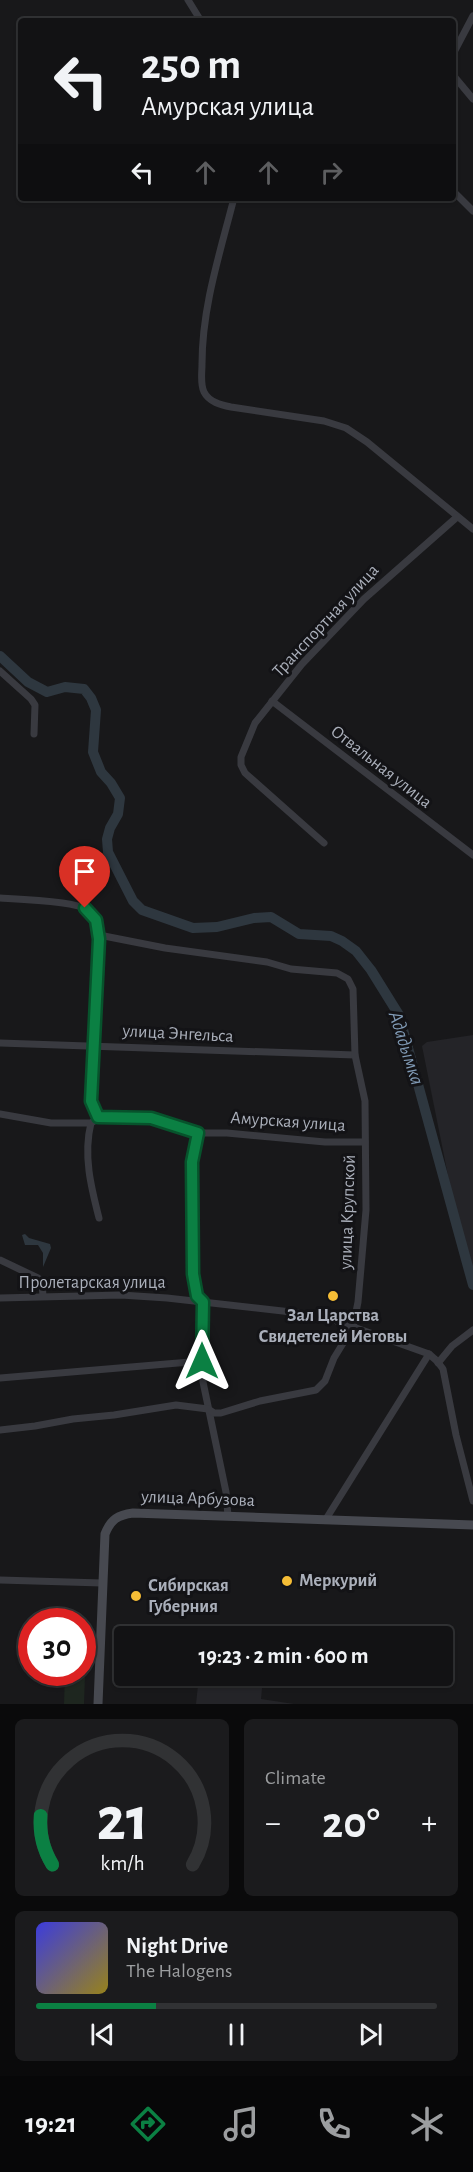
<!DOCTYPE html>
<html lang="en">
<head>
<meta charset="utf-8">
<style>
	body { margin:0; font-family:"Alegreya Sans",sans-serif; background:#1b1b1d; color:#f1f3f6; height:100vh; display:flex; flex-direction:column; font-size:22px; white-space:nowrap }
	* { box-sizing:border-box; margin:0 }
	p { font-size:20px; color:#9c9ea0 }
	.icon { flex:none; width:33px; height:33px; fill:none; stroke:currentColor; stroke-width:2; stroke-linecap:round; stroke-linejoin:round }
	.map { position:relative; height:1704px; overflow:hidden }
	.panel { display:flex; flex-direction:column; gap:15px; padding:15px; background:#0a0a0b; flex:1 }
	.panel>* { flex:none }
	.hud { position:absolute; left:18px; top:18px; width:438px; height:183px; border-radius:6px; box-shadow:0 2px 4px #0004,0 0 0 2px #313234; background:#121214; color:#f1f3f6; overflow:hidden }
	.speed { position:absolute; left:18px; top:1608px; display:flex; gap:12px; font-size:30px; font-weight:700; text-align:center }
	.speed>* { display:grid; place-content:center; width:78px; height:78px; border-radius:50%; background:#121214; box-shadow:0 2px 4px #0004,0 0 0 2px #313234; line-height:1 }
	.speed .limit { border:9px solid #d22; background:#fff; color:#111 }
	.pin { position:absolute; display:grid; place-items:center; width:51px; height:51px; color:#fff; margin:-62px -26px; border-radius:50% 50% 50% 0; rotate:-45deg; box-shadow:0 0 6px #0007 }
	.pin .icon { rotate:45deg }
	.me { position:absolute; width:66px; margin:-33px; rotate:0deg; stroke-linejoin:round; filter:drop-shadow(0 0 4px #0008) }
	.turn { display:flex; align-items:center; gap:21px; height:126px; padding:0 24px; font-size:27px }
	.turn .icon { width:78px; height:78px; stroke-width:2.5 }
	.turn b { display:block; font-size:42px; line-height:51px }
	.lanes { display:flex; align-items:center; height:57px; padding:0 24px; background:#0003; justify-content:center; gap:30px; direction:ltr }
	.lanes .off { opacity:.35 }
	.big { font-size:45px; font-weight:700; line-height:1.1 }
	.panel .card { flex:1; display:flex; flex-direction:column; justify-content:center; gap:9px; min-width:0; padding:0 21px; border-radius:9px; background:#1b1b1d }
	.panel .dial { align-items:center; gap:0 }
	.dial svg { height:156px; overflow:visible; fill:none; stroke:#313234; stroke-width:7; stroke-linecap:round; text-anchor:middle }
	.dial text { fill:#f1f3f6; stroke:none }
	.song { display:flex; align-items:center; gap:18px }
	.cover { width:72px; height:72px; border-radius:9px; background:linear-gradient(135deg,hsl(240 70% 55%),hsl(50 70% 35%)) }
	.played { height:6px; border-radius:3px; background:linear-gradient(90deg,#0b8043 30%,#313234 30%) }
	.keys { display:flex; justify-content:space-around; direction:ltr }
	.heat { display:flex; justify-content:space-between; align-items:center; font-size:33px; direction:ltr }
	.panel .tiles { flex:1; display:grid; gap:15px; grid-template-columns:1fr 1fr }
	.card:last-child { grid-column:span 2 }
	.trip { position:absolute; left:114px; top:1626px; width:339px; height:60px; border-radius:6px; background:#121214; box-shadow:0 2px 4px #0004,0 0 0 2px #313234; font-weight:700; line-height:60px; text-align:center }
	.menu { display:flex; height:96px; justify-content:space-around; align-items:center; background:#070708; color:#9c9ea0 }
	.menu .icon { width:42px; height:42px }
	.menu .on { color:#0b8043 }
	.menu b { font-size:27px; color:#f1f3f6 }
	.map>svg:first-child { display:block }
	.built { fill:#242428 }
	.green { fill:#1e261f }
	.water { fill:#2e373f }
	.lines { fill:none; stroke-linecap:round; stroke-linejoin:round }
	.river { stroke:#2e373f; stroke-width:10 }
	.street { stroke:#393a40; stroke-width:7 }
	.secondary { stroke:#474950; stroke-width:9 }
	.route-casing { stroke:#07532c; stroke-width:15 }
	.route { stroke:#0b8043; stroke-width:10 }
	.poi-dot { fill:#f5bd36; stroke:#131316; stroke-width:2 }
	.labels { text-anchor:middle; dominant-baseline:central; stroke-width:6; stroke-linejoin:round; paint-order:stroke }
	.street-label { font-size:18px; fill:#aaafba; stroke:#131316 }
	.poi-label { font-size:18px; font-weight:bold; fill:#aaafba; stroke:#131316; text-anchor:start }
	.water-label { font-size:20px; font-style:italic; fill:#819bb6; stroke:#131316 }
</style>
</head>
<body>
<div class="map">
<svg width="473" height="1704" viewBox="0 0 473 1704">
	<rect width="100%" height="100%" fill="#18181a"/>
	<g class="built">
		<polygon points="473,1035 473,1280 464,1255 422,1046 427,1042"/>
		<polygon points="199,1676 263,1678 261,1699 294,1704 196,1704"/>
	</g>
	<polygon class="green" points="67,1618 87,1619 84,1704 64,1704 65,1673 82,1672 82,1622 67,1621"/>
	<polygon class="water" points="25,1234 29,1238 50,1244 51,1248 43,1267 43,1253 38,1245 25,1245 22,1235"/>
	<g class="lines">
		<polyline class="river" points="0,656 28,682 47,692 65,687 84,689 91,698 96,710 93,752 101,772 111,783 120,798 118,814 110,828 107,839 108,852 133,901 142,910 193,928 217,927 254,918 271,917 299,934 331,936 342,941 356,951 371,970 399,1015 473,1285"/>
		<g class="street">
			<polyline points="188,0 201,21"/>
			<polyline points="453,54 473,16"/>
			<polyline points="453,75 473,99"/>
			<polyline points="453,191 473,211"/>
			<path d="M234 198C220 253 202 307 202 364 202 373 200 384 204 392 209 402 221 405 231 407L324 421 346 428 367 442 473 529"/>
			<polyline points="0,671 31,699 35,705 34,734"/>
			<polyline points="272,701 473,855"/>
			<polyline points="324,843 245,773 241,765 241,757 255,723 302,664 364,599 457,517"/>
			<path d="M0 898C16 899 75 901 86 909 96 916 97 927 99 939L91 1101 98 1117"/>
			<polyline points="0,1043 355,1055"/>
			<polyline points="0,1114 51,1123 91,1123 102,1116 151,1118 198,1133 227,1133 325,1142 365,1142"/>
			<path d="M91 1123C83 1155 91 1187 99 1218"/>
			<polyline points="198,1133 192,1162 193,1274 197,1296 203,1302 203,1382 226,1492 228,1516"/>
			<polyline points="0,1260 38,1278 42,1283 43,1296"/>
			<polyline points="0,1298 121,1295 167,1298 309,1314 331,1319 429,1354 437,1361 443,1369 456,1435 473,1501"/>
			<polyline points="438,1363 452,1346 473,1330"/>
			<polyline points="0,1378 202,1361"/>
			<polyline points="0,1430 35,1426 73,1419 114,1415 176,1405 208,1409 214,1413 221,1413 260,1401 316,1390 325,1381 334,1358 353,1327 358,1302 366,1210 365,1101 355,1055 353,989 348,979 337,973 291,969 267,962 165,948 99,935"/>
			<polyline points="326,1519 429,1354"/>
			<polyline points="0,1580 102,1583"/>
		</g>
		<path class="secondary" d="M98 1704 105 1534C111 1519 118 1515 133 1513L473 1525"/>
	</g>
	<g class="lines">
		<g class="route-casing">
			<polyline id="route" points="85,908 96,920 99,939 91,1101 98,1117 151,1118 198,1133 192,1162 193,1274 197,1296 203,1302 202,1361"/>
		</g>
		<use href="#route" class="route"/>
	</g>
	<g class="poi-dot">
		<circle cx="333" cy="1296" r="6"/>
		<circle cx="287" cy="1581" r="6"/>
		<circle cx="136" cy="1596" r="6"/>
	</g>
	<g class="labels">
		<g class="street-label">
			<text transform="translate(326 621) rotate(-47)">Транспортная улица</text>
			<text transform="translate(381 767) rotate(38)">Отвальная улица</text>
			<text transform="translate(178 1034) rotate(3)">улица Энгельса</text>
			<text transform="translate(288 1122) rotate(4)">Амурская улица</text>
			<text transform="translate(348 1212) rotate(-88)">улица Крупской</text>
			<text x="92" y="1283">Пролетарская улица</text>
			<text transform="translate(198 1499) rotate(2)">улица Арбузова</text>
		</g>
		<g class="poi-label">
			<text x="333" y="1316" text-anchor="middle">Зал Царства<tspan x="333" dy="21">Свидетелей Иеговы</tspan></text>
			<text x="299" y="1581">Меркурий</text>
			<text x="148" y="1586">Сибирская<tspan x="148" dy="21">Губерния</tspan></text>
		</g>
		<g class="water-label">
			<text transform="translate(406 1048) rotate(72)">Ададымка</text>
		</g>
	</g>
</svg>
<div class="speed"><div class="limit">30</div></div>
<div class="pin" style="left:85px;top:908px;background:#d93025"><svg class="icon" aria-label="arrive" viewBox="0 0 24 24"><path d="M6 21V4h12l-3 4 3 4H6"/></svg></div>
<svg class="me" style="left:202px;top:1361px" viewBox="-20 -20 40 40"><path d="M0-17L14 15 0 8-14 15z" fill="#0b8043" stroke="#fff" stroke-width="4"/></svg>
<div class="trip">19:23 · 2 min · 600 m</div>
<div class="hud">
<div class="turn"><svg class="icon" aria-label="left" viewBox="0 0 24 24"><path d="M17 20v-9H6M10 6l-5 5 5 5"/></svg><div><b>250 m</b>Амурская улица</div></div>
<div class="lanes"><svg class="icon" aria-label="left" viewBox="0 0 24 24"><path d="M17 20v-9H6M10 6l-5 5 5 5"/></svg><svg class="icon off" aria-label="ahead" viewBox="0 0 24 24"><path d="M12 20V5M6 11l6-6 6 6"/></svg><svg class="icon off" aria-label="ahead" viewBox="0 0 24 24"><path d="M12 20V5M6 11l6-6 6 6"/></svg><svg class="icon off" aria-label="right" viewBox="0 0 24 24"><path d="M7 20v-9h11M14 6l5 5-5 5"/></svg></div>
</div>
</div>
<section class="panel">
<div class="tiles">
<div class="card dial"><svg viewBox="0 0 100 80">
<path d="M14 69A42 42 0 1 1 86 69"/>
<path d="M14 69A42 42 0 0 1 8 44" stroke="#0b8043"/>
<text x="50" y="56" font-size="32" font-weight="700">21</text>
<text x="50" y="72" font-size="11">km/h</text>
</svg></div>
<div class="card"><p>Climate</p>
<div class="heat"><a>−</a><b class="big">20°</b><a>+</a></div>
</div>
<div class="card">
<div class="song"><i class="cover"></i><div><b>Night Drive</b><p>The Halogens</p></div></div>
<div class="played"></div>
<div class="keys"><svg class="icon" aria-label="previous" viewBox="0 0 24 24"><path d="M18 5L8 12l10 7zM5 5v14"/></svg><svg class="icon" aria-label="pause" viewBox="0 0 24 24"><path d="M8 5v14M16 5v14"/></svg><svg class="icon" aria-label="next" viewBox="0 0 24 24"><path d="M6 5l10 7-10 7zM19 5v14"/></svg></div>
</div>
</div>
</section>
<nav class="menu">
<b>19:21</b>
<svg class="icon on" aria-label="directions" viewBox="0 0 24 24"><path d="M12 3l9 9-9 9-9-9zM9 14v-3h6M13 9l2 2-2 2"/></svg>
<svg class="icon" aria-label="music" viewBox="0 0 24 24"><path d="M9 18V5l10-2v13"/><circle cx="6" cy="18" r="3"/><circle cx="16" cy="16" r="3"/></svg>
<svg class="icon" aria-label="phone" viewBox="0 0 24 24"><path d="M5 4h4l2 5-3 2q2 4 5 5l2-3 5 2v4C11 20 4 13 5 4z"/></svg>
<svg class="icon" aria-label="climate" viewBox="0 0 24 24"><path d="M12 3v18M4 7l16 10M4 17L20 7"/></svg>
</nav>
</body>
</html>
